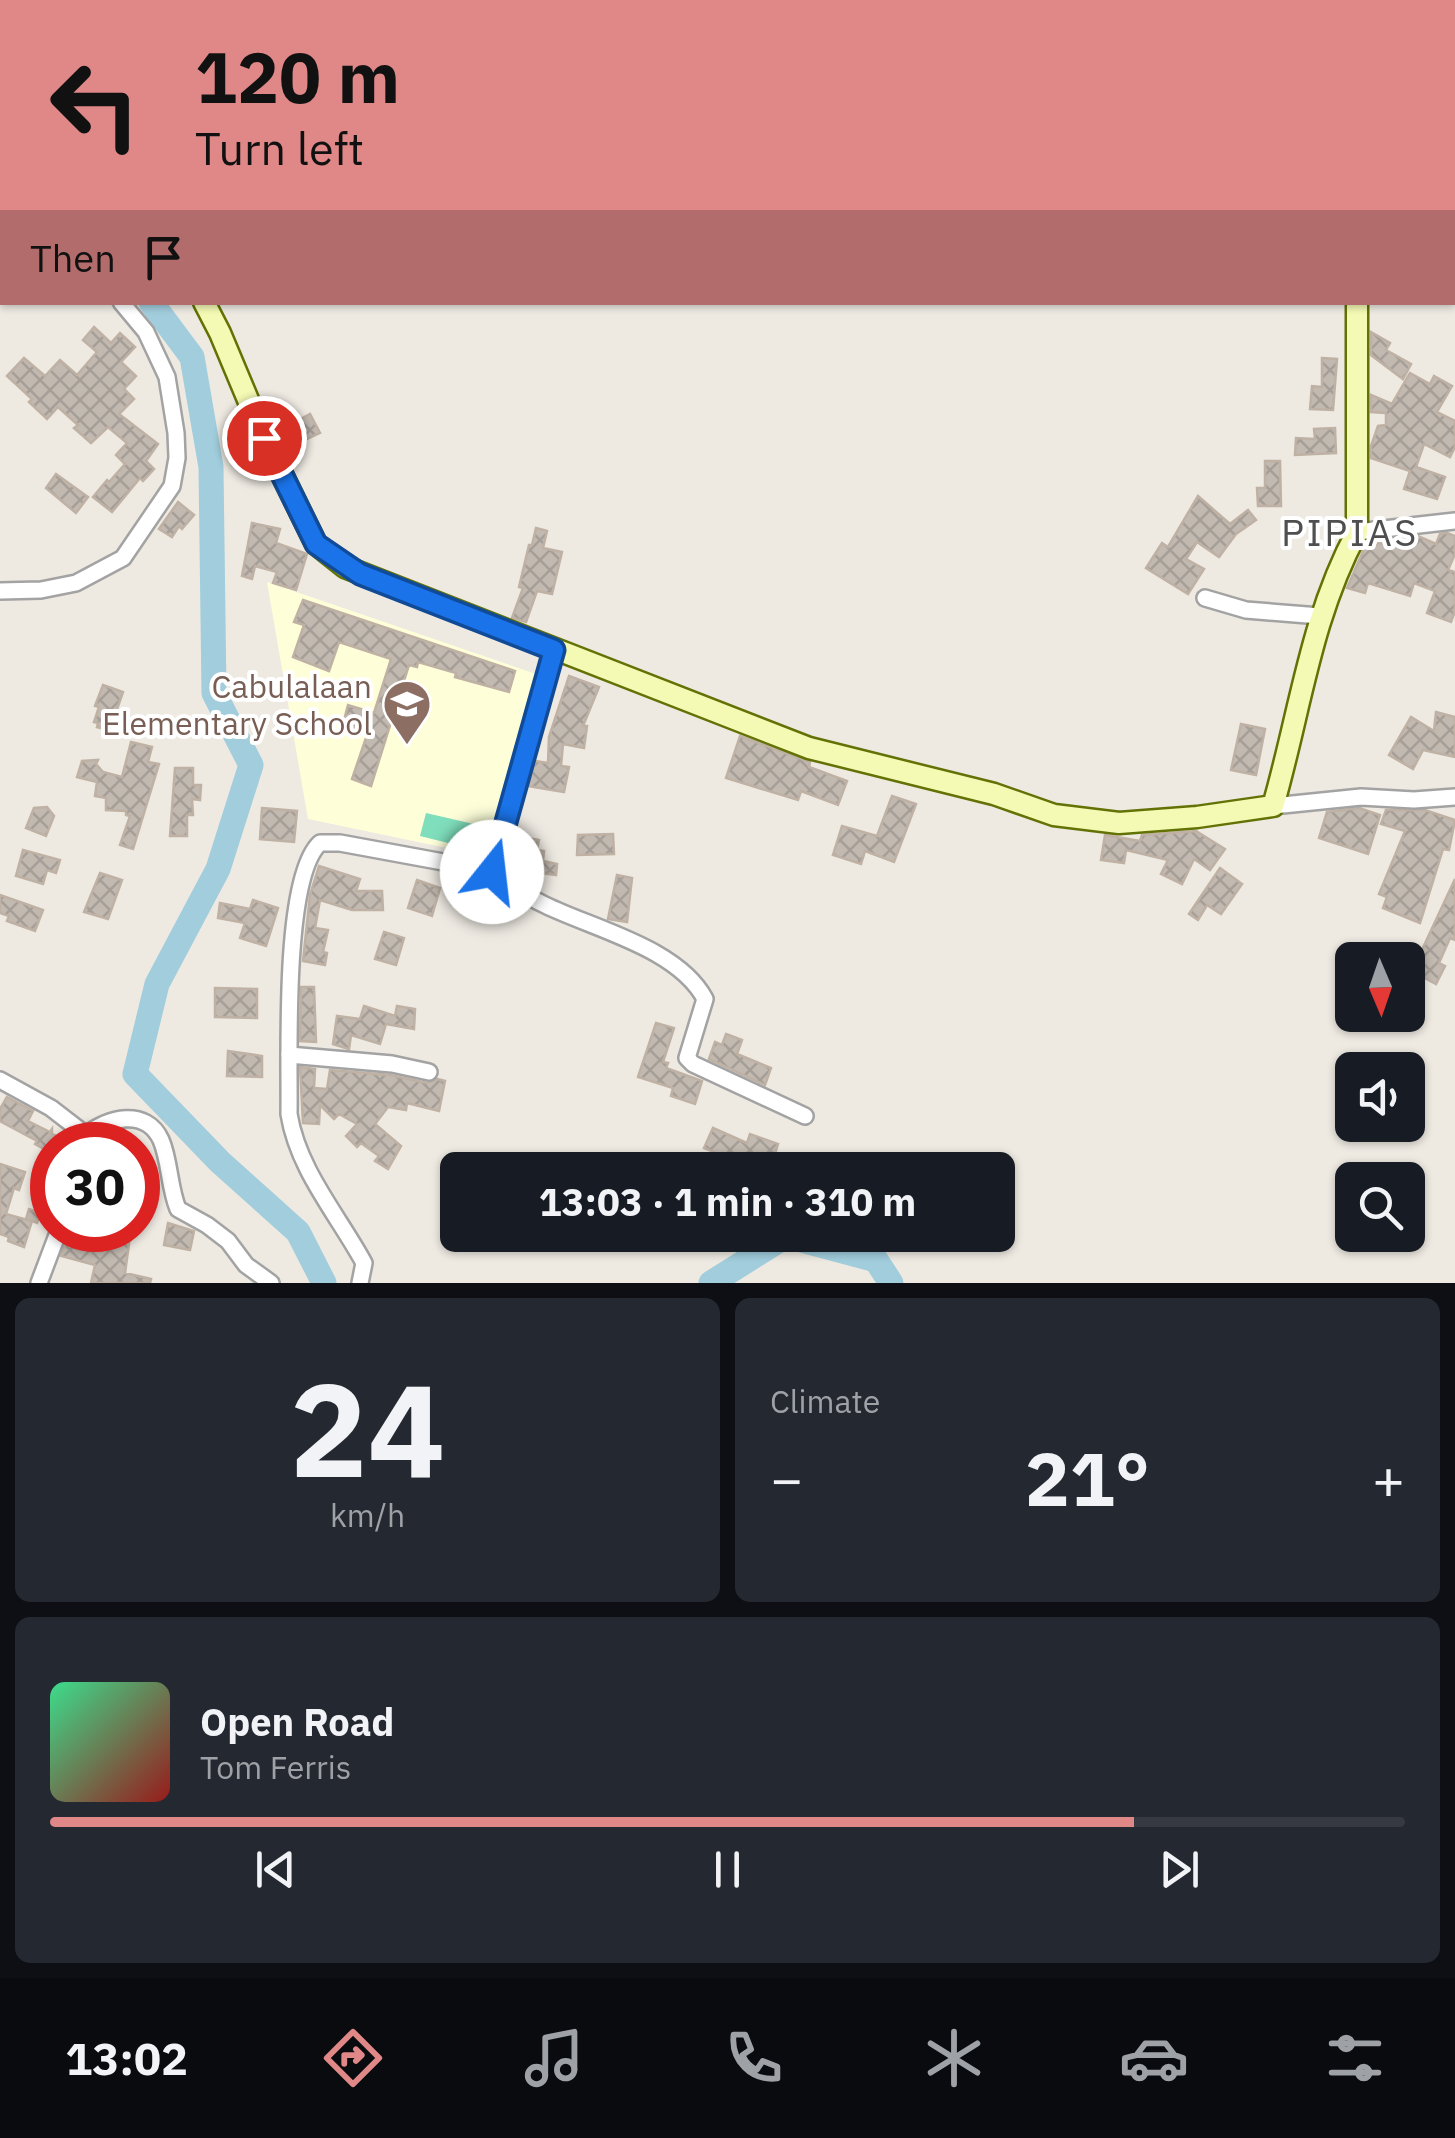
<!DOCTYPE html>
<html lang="en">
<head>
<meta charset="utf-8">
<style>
	body { margin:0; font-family:"IBM Plex Sans",sans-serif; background:#242831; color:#f1f3f6; height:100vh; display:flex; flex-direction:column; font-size:38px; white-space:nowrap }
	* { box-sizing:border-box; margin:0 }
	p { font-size:32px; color:#9ea1a6 }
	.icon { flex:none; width:55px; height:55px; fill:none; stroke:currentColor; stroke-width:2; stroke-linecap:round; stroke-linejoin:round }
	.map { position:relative; height:1283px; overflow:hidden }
	.panel { display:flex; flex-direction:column; gap:15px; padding:15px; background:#0d0f14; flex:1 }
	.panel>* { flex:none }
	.top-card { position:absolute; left:0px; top:0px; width:1455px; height:305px; box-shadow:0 2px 8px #0004; background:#df8887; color:#111; overflow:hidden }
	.needle { width:65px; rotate:178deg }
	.buttons { position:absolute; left:1335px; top:942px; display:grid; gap:20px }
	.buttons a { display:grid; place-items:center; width:90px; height:90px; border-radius:15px; background:#171b24; box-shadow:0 2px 8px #0004; font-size:50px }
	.speed { position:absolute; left:30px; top:1122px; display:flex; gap:20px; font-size:50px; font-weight:700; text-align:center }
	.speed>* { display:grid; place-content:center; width:130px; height:130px; border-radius:50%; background:#171b24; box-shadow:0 2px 8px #0004; line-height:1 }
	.speed .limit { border:15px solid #d22; background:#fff; color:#111 }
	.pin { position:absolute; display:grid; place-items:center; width:85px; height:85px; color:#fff; margin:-42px; border:5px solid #fff; border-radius:50%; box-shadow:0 2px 10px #0007 }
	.me { position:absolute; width:110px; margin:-55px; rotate:16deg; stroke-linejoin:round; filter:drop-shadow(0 0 8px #0008) }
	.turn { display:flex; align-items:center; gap:35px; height:210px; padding:0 30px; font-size:45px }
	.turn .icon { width:130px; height:130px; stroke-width:2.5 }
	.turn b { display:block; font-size:70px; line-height:85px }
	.then { display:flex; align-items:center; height:95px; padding:0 30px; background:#0003; gap:20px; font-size:38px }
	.big { font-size:75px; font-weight:800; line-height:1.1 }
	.panel .card { flex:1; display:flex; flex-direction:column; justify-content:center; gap:15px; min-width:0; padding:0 35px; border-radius:15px; background:#242831 }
	.panel .dial { align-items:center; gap:0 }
	.dial b { font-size:130px; line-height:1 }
	.song { display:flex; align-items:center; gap:30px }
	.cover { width:120px; height:120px; border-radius:15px; background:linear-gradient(135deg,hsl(150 70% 55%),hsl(0 70% 35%)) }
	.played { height:10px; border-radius:5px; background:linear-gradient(90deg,#df8887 80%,#363941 80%) }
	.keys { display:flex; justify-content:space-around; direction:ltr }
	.heat { display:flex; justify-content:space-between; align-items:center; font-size:55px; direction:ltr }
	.panel .tiles { flex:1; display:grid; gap:15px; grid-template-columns:1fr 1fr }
	.card:last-child { grid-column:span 2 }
	.trip { position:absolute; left:440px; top:1152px; width:575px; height:100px; border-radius:15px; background:#171b24; box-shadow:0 2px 8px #0004; font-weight:800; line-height:100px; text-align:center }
	.tab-bar { display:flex; height:160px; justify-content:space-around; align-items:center; background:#090b0e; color:#9ea1a6 }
	.tab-bar .icon { width:70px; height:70px }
	.tab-bar .on { color:#df8887 }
	.tab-bar b { font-size:45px; color:#f1f3f6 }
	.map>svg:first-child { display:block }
	.education { fill:#feffd9 }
	.pitch { fill:#7fdebc }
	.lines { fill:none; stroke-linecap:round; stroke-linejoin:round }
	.river { stroke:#a1cddc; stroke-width:25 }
	.building { fill:url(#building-cross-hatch); stroke:#bfb1a4; stroke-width:2.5 }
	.street-casing { stroke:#a3a3a3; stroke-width:20 }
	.secondary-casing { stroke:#637204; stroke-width:25 }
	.street { stroke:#fff; stroke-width:15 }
	.secondary { stroke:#f4f9b4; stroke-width:20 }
	.route-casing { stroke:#114b97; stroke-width:25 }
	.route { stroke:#1a73e8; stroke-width:18 }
	.labels { text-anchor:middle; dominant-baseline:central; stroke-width:8; stroke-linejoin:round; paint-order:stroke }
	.education-label { font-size:32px; fill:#785e54; stroke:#fff; text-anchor:end }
	.quarter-label { font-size:38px; letter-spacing:2.5px; fill:#4f4f4f; stroke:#fff }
</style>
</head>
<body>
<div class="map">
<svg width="1455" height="1283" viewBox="0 0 1455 1283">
	<defs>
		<pattern id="building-cross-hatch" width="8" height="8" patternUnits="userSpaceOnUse" patternTransform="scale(2.5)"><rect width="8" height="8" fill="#c2bab1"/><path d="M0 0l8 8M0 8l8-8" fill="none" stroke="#a69f98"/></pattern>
	</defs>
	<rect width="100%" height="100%" fill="#eeeae2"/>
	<polygon class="education" points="267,582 536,674 490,857 308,819"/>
	<polygon class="pitch" points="426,813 478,825 472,849 420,836"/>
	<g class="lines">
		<g class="river">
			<polyline points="0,164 2,165"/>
			<polyline points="151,302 192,357 211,467 214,693 251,765 218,869 157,984 135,1074 220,1162 298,1232 324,1283"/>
			<polyline points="711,1283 786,1236 876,1260 891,1283"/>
		</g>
	</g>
	<g class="building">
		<polygon points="94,327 111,343 120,333 135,347 121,362 136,376 124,389 134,399 119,414 158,444 146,461 154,469 143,481 140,478 112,512 93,497 107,480 109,482 125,464 116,455 127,443 108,427 91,443 74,428 78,425 58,407 47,419 29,402 32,399 7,376 24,358 45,376 60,360 77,375 97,352 83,340"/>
		<polygon points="1371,332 1390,343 1386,350 1411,364 1403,379 1371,355"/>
		<polygon points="1322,358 1337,359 1333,410 1310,409 1312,386 1322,387"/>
		<polygon points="1410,373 1430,384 1434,376 1452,386 1437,412 1455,421 1455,447 1450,457 1424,444 1416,467 1445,477 1437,499 1404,489 1410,471 1371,458 1371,446 1378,426 1386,425 1386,413 1371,412 1371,395 1392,404"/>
		<polygon points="287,411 293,423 310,414 320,433 285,449 271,419"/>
		<polygon points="1335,428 1336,453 1295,455 1296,438 1315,439 1314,429"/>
		<polygon points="1265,461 1280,461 1281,506 1258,506 1257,488 1265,488"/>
		<polygon points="56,474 88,497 76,513 46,488"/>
		<polygon points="1198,496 1230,524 1248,510 1256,520 1236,534 1219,557 1197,542 1186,559 1204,569 1188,594 1146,568 1162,543 1168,547"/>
		<polygon points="178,502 194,515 182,529 179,526 172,537 159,529"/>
		<polygon points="252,523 280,529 276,543 307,554 296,590 273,583 277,572 255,566 252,579 242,576"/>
		<polygon points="536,528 547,531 543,548 562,552 552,594 537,591 526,622 512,618 523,588 519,587 529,545 532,545"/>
		<polygon points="1447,533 1455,536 1455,554 1448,570 1455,572 1455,611 1451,622 1427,613 1435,591 1414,583 1410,596 1368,583 1365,593 1347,588 1367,542 1388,544 1390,540 1398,539 1412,543 1418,536 1436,544 1440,534"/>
		<polygon points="303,600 515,671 509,692 455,677 456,673 418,662 417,667 409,665 371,786 352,779 368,732 343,724 348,705 374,713 391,659 339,642 329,671 293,657 304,625 294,622"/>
		<polygon points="569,676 599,687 583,726 587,726 584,748 563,744 561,766 569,767 564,792 528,786 535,761 548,763 549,737"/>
		<polygon points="103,685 123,692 114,718 133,723 130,736 97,727 98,723 94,722 99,707 95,706"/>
		<polygon points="1436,712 1455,717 1455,757 1423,750 1413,769 1389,755 1411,717 1434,731"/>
		<polygon points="1241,724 1265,729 1256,775 1231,770"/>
		<polygon points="740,736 810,762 809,767 847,781 838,805 801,791 798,800 726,778"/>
		<polygon points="131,742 152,747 148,762 159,764 133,849 120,845 130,816 126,815 126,811 106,810 106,798 95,796 97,782 77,777 82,761 98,760 96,764 103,772 122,777"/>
		<polygon points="175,768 193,768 193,785 201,785 200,800 192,799 193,815 187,815 187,836 170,836"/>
		<polygon points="892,796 916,804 894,862 865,851 861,864 833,855 842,826 877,836"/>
		<polygon points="47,807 54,816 46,836 26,828 34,808"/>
		<polygon points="262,808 297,811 294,842 260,839"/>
		<polygon points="1359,808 1380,815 1368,854 1319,838 1327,812"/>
		<polygon points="1386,810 1425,810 1455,820 1449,850 1443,849 1420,923 1383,908 1387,897 1379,894 1405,831 1381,824"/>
		<polygon points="1196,831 1225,849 1210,870 1194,859 1182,884 1161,874 1168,860 1126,850 1124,863 1101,860 1105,835 1140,841 1142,835"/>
		<polygon points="613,834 614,854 577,855 578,835"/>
		<polygon points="521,837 539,840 537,850 544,851 543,861 557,864 556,875 540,873 541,868 517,864"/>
		<polygon points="23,850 60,860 56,873 47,870 43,884 16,876"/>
		<polygon points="319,866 360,879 356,891 382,891 383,910 352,910 320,900 315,928 328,930 323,952 327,953 325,965 303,961 310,895"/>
		<polygon points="1220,868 1242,884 1221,914 1207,905 1198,920 1189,914"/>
		<polygon points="100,873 122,880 108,919 84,912"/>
		<polygon points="617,875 632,878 627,922 608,919"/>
		<polygon points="1455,879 1455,940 1450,938 1439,963 1445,966 1436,984 1408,969 1408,960 1394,960 1401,944 1421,952"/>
		<polygon points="417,880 440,888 432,916 408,908"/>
		<polygon points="0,895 43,910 35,931 7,921 9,916 0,913"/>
		<polygon points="253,900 278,908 266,946 240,938 245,923 218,918 220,903 250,909"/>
		<polygon points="384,932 404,938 396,965 375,959"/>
		<polygon points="301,987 314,987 316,1042 300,1041"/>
		<polygon points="215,988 257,989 257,1018 215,1017"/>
		<polygon points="364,1006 395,1016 397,1006 415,1009 414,1029 386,1024 380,1044 351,1035 349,1049 333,1044 337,1016 360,1019"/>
		<polygon points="656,1023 674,1028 663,1062 668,1063 666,1068 702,1081 695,1104 671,1096 673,1088 638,1077"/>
		<polygon points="726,1034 742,1040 737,1054 771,1068 765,1085 709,1059 715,1042 722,1045"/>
		<polygon points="228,1051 262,1056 262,1077 227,1076"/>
		<polygon points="300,1067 315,1069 314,1088 327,1089 330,1070 390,1075 427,1083 438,1079 445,1081 439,1111 407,1103 406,1110 388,1107 375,1124 401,1146 388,1169 375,1161 379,1156 361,1143 357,1147 346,1136 357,1124 339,1114 334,1119 320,1105 319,1124 303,1123"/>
		<polygon points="7,1097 33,1111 28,1121 50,1132 52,1129 52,1134 61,1138 57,1145 52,1145 52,1169 38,1164 44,1149 35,1144 37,1141 0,1121 0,1109"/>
		<polygon points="713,1128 747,1143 750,1134 778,1144 770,1170 738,1170 739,1168 722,1161 724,1156 704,1148"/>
		<polygon points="0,1164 25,1172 19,1190 14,1188 6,1214 31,1221 26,1219 29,1209 41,1213 37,1223 32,1221 24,1247 8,1241 9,1237 0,1234"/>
		<polygon points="168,1223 194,1231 190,1250 164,1245"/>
		<polygon points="70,1230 131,1230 125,1273 151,1279 150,1283 91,1283 95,1265 61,1256"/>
	</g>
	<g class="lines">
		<g class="street-casing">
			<g id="street">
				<polyline points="1124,0 1133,2"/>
				<polyline points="1401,0 1406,2"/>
				<polyline points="1452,32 1455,33"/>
				<polyline points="0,208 2,210"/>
				<polyline points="1357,532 1455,521"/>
				<polyline points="0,591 41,590 76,583 123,558 172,486 177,458 176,433 167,377 146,332 121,302"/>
				<polyline points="1205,598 1246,610 1320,616"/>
				<polyline points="1273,806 1361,797 1414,800 1455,797"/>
				<path d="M492 871C509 884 526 896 545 905 594 929 678 948 705 999L687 1058 693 1064 805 1116"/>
				<polyline points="289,1055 392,1064 429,1072"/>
				<polyline points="0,1080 51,1108 86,1135 85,1141"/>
				<path d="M86 1135C107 1118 146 1107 161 1140 170 1161 169 1187 178 1209L207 1225 228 1241 246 1265 271 1283"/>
				<polyline points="39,1283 59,1230"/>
				<path d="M360 1283 364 1263C338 1215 298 1170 289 1114 290 1060 282 878 320 843H340L492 871 554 650"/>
			</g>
		</g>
		<g class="secondary-casing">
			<g id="secondary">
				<polyline points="1366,2 1366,0"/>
				<polyline points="0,113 2,114"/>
				<path d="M204 302 220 333 264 438 316 544 345 567 809 748 994 794 1054 815 1119 823 1197 817 1273 806C1300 713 1310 619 1357 532V302"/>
			</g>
		</g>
		<use href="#street" class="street"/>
		<use href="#secondary" class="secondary"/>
	</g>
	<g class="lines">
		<g class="route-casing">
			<polyline id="route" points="264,438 316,544 360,574 554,650 492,872"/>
		</g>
		<use href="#route" class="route"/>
	</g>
	<defs>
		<g id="school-pin" transform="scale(2.5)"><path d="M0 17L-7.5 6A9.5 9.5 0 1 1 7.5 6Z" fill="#8d6e63" stroke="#fff"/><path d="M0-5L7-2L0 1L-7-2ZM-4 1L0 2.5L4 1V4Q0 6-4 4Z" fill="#fff"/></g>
	</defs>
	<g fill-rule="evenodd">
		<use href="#school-pin" x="407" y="704"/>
	</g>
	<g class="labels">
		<g class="education-label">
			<text x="372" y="686">Cabulalaan<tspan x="372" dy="37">Elementary School</tspan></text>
		</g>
		<g class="quarter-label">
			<text x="1350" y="531">PIPIAS</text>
		</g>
	</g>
</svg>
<div class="buttons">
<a><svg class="needle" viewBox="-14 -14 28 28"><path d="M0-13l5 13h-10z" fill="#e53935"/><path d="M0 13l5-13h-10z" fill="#9ea1a6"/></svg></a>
<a><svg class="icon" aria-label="sound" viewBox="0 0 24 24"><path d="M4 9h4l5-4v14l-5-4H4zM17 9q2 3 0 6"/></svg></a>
<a><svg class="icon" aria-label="search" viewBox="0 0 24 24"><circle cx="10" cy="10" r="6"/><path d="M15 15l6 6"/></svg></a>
</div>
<div class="speed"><div class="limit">30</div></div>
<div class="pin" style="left:264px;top:438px;background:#d93025"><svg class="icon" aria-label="arrive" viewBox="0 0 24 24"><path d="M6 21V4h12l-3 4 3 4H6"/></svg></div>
<svg class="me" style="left:492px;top:872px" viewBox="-20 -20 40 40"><circle r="19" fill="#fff"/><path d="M0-13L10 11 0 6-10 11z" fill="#1a73e8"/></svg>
<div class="trip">13:03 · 1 min · 310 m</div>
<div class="top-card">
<div class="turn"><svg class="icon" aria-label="left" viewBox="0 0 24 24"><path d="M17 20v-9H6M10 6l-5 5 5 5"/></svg><div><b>120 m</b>Turn left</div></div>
<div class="then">Then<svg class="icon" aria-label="arrive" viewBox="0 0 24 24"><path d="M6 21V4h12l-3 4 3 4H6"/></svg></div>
</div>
</div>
<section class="panel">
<div class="tiles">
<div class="card dial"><b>24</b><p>km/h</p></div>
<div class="card"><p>Climate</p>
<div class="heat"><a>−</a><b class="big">21°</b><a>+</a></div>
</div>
<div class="card">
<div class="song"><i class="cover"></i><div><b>Open Road</b><p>Tom Ferris</p></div></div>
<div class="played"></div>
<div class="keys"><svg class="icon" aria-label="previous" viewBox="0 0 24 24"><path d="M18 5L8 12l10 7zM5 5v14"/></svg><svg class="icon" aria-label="pause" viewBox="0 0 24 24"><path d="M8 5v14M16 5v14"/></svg><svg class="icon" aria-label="next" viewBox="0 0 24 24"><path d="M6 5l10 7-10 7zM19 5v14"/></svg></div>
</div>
</div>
</section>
<nav class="tab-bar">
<b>13:02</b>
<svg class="icon on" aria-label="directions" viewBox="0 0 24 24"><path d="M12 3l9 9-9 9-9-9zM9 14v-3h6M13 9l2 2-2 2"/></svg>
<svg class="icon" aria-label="music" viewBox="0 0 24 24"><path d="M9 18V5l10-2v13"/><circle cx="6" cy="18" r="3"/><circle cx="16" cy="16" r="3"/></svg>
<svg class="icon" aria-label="phone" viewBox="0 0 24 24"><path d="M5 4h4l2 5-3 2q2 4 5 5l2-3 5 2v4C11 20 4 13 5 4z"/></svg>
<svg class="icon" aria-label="climate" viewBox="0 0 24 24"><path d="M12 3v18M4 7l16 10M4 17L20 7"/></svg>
<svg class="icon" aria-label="car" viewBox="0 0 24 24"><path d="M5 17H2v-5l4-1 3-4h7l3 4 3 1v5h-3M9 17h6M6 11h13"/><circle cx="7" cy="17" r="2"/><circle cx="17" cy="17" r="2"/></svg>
<svg class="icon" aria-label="filters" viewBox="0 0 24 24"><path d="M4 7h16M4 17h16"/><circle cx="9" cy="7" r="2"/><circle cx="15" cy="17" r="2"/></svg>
</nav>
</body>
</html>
